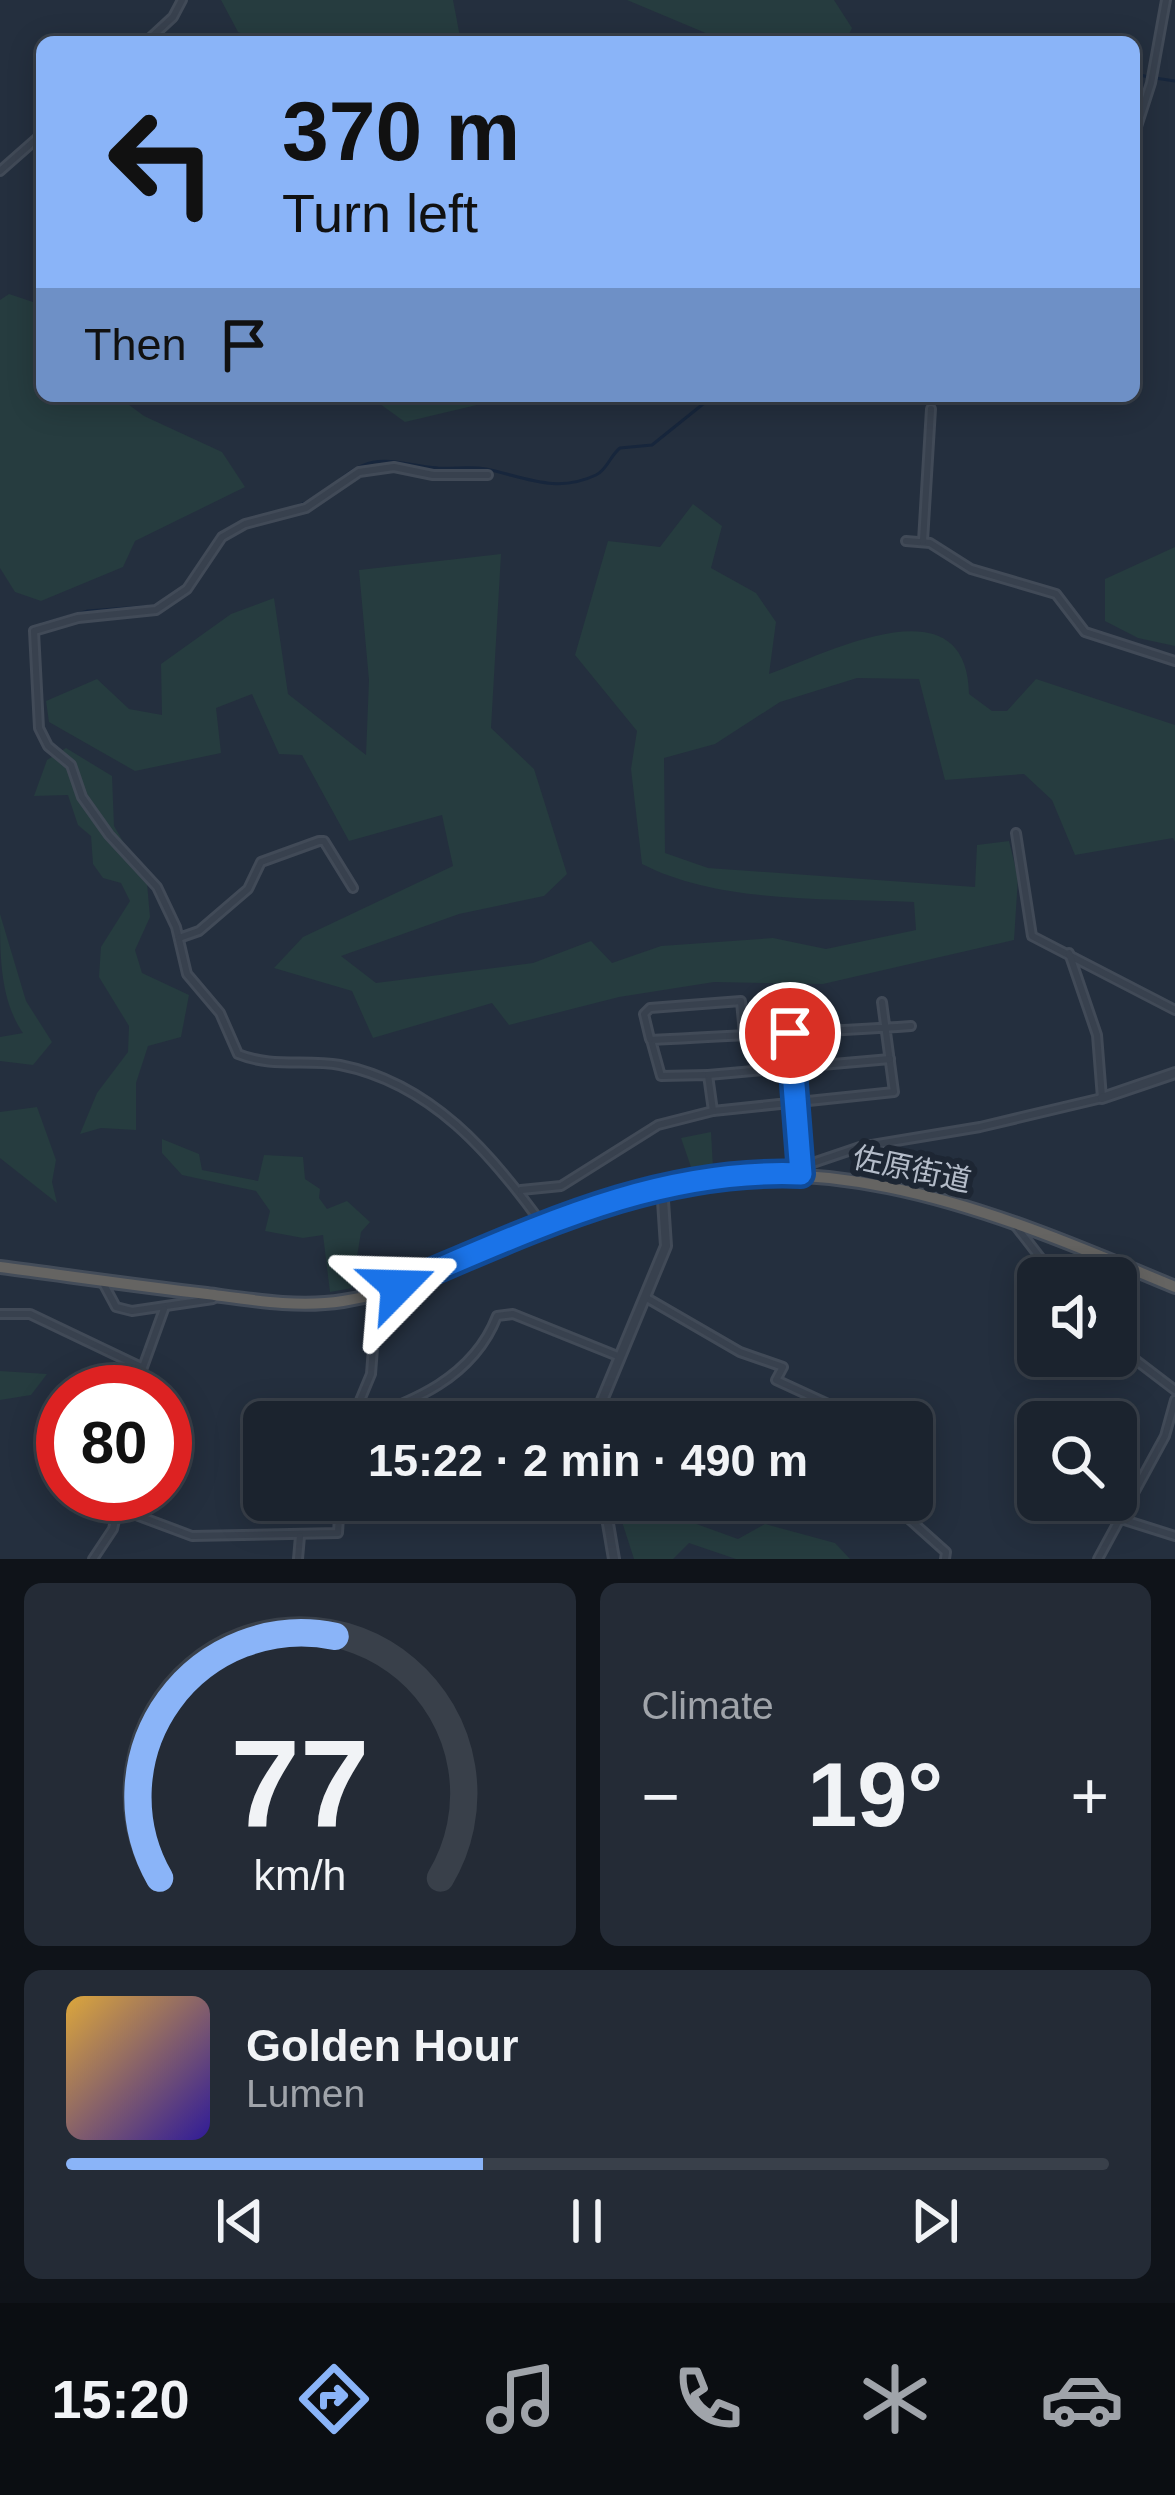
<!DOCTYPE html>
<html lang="en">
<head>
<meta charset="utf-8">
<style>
	body { margin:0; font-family:Arial,"Noto Sans JP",sans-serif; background:#242b36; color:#f1f3f6; height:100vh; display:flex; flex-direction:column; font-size:45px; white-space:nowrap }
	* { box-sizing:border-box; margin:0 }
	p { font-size:39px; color:#a0a4aa }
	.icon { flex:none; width:66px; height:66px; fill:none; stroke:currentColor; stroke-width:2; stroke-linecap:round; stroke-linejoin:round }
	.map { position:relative; height:1559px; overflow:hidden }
	.side { display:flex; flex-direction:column; gap:24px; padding:24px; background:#0f1319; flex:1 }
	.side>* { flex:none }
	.top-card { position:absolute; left:36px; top:36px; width:1104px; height:366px; border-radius:18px; box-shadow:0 6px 30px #0003,0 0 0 3px #39404a; background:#8ab4f8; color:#111; overflow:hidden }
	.buttons { position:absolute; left:1017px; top:1257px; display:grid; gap:24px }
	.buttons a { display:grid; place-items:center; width:120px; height:120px; border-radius:18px; background:#1b232e; box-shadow:0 6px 30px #0003,0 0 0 3px #39404a; font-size:60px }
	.speed { position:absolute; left:36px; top:1365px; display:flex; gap:24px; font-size:60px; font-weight:700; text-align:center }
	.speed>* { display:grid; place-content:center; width:156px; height:156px; border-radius:50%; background:#1b232e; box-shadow:0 6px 30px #0003,0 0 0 3px #39404a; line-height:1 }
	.speed .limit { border:18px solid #d22; background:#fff; color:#111 }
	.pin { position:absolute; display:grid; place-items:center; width:102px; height:102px; color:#fff; margin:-51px; border:6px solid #fff; border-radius:50%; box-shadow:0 3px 12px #0007 }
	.me { position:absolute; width:132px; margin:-66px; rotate:68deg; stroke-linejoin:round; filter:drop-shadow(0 0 9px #0008) }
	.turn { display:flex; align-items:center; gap:42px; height:252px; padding:0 48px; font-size:54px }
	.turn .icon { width:156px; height:156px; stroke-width:2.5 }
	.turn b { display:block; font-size:84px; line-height:102px }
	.then { display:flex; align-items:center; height:114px; padding:0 48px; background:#0003; gap:24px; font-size:45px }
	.big { font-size:90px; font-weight:700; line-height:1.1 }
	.side .widget { flex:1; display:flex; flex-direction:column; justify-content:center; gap:18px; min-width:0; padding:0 42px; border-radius:18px; background:#242b36 }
	.side .dial { align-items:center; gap:0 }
	.dial svg { height:312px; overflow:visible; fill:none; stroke:#39404a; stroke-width:7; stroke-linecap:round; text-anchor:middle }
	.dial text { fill:#f1f3f6; stroke:none }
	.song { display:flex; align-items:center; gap:36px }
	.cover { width:144px; height:144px; border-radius:18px; background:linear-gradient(135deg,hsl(40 70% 55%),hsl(250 70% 35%)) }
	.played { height:12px; border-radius:6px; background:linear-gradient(90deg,#8ab4f8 40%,#39404a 40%) }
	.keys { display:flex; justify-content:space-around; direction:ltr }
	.heat { display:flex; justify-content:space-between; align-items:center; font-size:66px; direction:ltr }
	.side .tiles { flex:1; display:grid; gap:24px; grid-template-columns:1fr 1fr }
	.widget:last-child { grid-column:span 2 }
	.trip { position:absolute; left:243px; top:1401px; width:690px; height:120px; border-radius:18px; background:#1b232e; box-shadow:0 6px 30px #0003,0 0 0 3px #39404a; font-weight:700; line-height:120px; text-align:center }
	.tabs { display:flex; height:192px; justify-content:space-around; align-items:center; background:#0b0e12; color:#a0a4aa }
	.tabs .icon { width:84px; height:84px }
	.tabs .selected { color:#8ab4f8 }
	.tabs b { font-size:54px; color:#f1f3f6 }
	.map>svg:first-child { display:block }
	.green { fill:#263c3f }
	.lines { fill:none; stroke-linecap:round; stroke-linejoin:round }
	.stream { stroke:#17263c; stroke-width:3 }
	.minor-casing { stroke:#414a57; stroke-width:12 }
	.tertiary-casing { stroke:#414a57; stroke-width:14 }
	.trunk-casing { stroke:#434c59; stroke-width:16 }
	.minor { stroke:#38414e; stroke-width:6 }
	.tertiary { stroke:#38414e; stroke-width:8 }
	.trunk { stroke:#656462; stroke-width:10 }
	.route-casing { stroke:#114b97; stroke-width:30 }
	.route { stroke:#1a73e8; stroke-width:21 }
	.labels { text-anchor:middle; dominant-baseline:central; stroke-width:12; stroke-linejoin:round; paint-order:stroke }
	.street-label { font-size:30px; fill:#b4bcc9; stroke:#1d2633 }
</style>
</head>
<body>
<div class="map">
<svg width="1175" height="1559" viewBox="0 0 1175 1559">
	<rect width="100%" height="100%" fill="#242f3e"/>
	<g class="green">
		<polygon points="221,0 453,0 461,42 265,42 238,32"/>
		<polygon points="627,0 834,0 852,28 845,42 727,42"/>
		<polygon points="9,294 42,305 42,396 117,396 144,416 222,452 245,487 135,541 123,567 41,601 15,592 0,568 0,300"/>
		<polygon points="369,396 479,396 481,404 405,422"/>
		<path d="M693 504 722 526 711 568 756 593 776 622 769 674C828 653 967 579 969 694L992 711H1007L1036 679 1175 725V842L1173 838 1075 855 1052 800 1024 774 945 780 919 679 857 678 780 702 715 744 664 758 665 853 708 868 975 887 977 845 1009 841 1018 878 1014 940 823 984 714 982 619 997 509 1025 492 1003 373 1038 352 991 274 968 303 937 453 866 442 815 349 841 302 755 279 754 252 694 216 708 221 753 135 771 49 722 46 701 97 679 129 709 162 715 161 664 231 614 274 598 288 694 366 755 369 680 359 570 501 554 491 728 534 769 567 874 544 896 459 914 341 956 376 983 533 963 591 941 612 963 661 946 773 938 826 949 916 930 914 902C828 898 720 904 642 864L631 769 637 731 575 655 608 541 660 547Z"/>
		<polygon points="1175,547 1175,646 1138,638 1105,621 1105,579"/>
		<polygon points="66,748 112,776 114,826 147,883 150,917 135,950 142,973 189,995 181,1037 148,1046 136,1083 136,1130 101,1128 80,1134 97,1093 128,1052 129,1026 99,977 101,947 130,901 121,883 103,878 93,864 91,836 78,825 68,795 34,796 47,760"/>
		<path d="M0 914 26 1001 52 1042 33 1065 0 1061V1037L23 1033C0 1000 0 955 0 914Z"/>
		<polygon points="37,1107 56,1160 52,1182 57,1203 0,1158 0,1112"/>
		<polygon points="711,1132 713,1168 692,1170 681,1138"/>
		<polygon points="162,1139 199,1154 202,1170 258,1181 264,1155 303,1157 305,1179 320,1189 319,1198 327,1209 347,1201 370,1222 361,1232 352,1288 330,1292 323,1235 303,1238 265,1231 270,1211 256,1191 182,1175 162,1153"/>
		<polygon points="0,1371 47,1374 31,1395 0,1400"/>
		<polygon points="615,1500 630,1500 738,1539 765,1524 835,1543 850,1559 736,1559 689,1543 673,1559 634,1559"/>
	</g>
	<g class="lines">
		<g class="stream">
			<polyline points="1134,74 1150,77"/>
			<polyline points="1155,78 1175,81"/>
			<path d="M333 486C374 448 391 464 438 468 454 469 471 466 486 469 525 477 556 494 596 475 607 470 610 456 620 448L652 445 713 396"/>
			<polyline points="286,510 311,501"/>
			<polyline points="251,519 271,514"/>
			<polyline points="206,556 217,539"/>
			<polyline points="42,624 88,611 154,606 168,598"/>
		</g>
		<g class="minor-casing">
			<g id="minor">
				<polyline points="146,42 173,17 182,0"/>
				<polyline points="1134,136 1151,83 1166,0"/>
				<polyline points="0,171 42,134"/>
				<path d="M488 475H433L394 467 359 472 306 508 245 524 222 537 187 589 156 610 78 618 34 631 39 728 48 746 71 765 82 797 109 835 157 887 176 927 187 974 220 1013 238 1054C272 1068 306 1059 340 1065 431 1083 491 1153 542 1224"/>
				<polyline points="906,541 930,543 971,569 1056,594 1085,632 1175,661"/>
				<polyline points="923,541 931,409"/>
				<polyline points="1016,833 1032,936 1175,1010"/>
				<polyline points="179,938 199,931 248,889 261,862 319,841 324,841 353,888"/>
				<path d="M882 1002 894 1092 713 1111 708 1075 661 1076 651 1040C738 1035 824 1032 911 1026"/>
				<polyline points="790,1033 801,1167"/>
				<polyline points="650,1039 644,1014 650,1008 741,1001 744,1034"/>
				<polyline points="708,1075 890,1059"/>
				<polyline points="801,1167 860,1147 980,1127 1102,1098 1097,1035 1069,953"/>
				<polyline points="521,1190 561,1186 658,1125 713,1111"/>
				<polyline points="1015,1225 1056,1278"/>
				<polyline points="102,1281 116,1307 132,1311 213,1299"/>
				<polyline points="645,1297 740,1352 783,1367 776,1380 867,1422"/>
				<polyline points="0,1314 30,1314 141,1367"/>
				<polyline points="1116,1345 1175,1390"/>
				<polyline points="134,1392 164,1309"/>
				<polyline points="351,1422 371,1374 377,1296"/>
				<path d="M354 1422C413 1402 473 1378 497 1316L513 1314 620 1357"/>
				<polyline points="888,1500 946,1552 945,1559"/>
				<polyline points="120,1509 192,1536 338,1533 340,1500"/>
				<polyline points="1118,1518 1175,1536"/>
				<polyline points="93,1559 113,1529 121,1494"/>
				<polyline points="298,1559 300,1536"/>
				<polyline points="1098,1559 1165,1436 1175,1400"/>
			</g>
		</g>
		<g class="tertiary-casing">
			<g id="tertiary">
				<polyline points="1102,1098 1175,1073"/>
				<polyline points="593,1422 666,1246 662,1186"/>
				<polyline points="604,1500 614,1559"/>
			</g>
		</g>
		<g class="trunk-casing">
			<path id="trunk" d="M0 1267C69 1276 138 1286 207 1294 252 1300 298 1308 343 1301 429 1288 508 1235 589 1206 803 1131 978 1204 1175 1287"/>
		</g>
		<use href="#minor" class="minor"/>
		<use href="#tertiary" class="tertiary"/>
		<use href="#trunk" class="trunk"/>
	</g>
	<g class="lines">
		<g class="route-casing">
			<path id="route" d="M398 1286C530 1231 654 1168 801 1174L790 1033"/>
		</g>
		<use href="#route" class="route"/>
	</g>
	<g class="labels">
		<g class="street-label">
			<text transform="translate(912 1169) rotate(12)">佐原街道</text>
		</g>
	</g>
</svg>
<div class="buttons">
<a><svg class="icon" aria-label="sound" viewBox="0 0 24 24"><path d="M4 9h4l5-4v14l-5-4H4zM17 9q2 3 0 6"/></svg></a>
<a><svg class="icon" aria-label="search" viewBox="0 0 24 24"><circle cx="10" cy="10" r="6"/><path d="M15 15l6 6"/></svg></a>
</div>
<div class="speed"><div class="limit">80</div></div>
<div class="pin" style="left:790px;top:1033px;background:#d93025"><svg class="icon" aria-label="arrive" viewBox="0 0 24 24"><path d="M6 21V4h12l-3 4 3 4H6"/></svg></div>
<svg class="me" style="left:398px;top:1286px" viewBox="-20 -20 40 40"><path d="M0-17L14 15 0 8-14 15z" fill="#1a73e8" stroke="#fff" stroke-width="4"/></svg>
<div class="trip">15:22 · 2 min · 490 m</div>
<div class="top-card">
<div class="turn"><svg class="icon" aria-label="left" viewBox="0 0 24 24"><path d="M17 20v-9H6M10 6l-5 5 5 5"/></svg><div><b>370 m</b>Turn left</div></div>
<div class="then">Then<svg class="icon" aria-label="arrive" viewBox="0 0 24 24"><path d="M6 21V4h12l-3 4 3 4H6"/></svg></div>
</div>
</div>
<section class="side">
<div class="tiles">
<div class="widget dial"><svg viewBox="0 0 100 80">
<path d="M14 69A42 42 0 1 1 86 69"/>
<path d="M14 69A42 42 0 0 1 59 7" stroke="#8ab4f8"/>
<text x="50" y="56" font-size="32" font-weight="700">77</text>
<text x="50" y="72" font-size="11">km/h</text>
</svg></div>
<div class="widget"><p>Climate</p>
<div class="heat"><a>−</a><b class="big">19°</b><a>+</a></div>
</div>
<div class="widget">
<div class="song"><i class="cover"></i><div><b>Golden Hour</b><p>Lumen</p></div></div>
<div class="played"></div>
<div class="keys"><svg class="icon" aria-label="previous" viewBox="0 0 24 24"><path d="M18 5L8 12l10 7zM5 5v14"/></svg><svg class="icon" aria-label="pause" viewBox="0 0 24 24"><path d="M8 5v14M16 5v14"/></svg><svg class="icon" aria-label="next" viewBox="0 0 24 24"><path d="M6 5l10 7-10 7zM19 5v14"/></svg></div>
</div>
</div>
</section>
<nav class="tabs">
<b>15:20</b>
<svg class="icon selected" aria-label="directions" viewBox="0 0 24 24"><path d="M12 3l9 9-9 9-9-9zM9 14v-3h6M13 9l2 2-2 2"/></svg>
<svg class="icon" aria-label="music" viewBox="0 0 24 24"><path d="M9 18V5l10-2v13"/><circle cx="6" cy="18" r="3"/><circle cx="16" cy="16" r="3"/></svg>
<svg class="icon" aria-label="phone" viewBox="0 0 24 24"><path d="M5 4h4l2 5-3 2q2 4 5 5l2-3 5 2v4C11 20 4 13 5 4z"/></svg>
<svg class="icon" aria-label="climate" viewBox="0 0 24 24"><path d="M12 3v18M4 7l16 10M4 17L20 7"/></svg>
<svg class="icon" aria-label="car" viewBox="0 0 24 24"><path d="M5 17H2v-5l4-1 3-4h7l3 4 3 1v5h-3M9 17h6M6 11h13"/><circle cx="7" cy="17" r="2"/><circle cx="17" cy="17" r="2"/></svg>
</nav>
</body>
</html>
